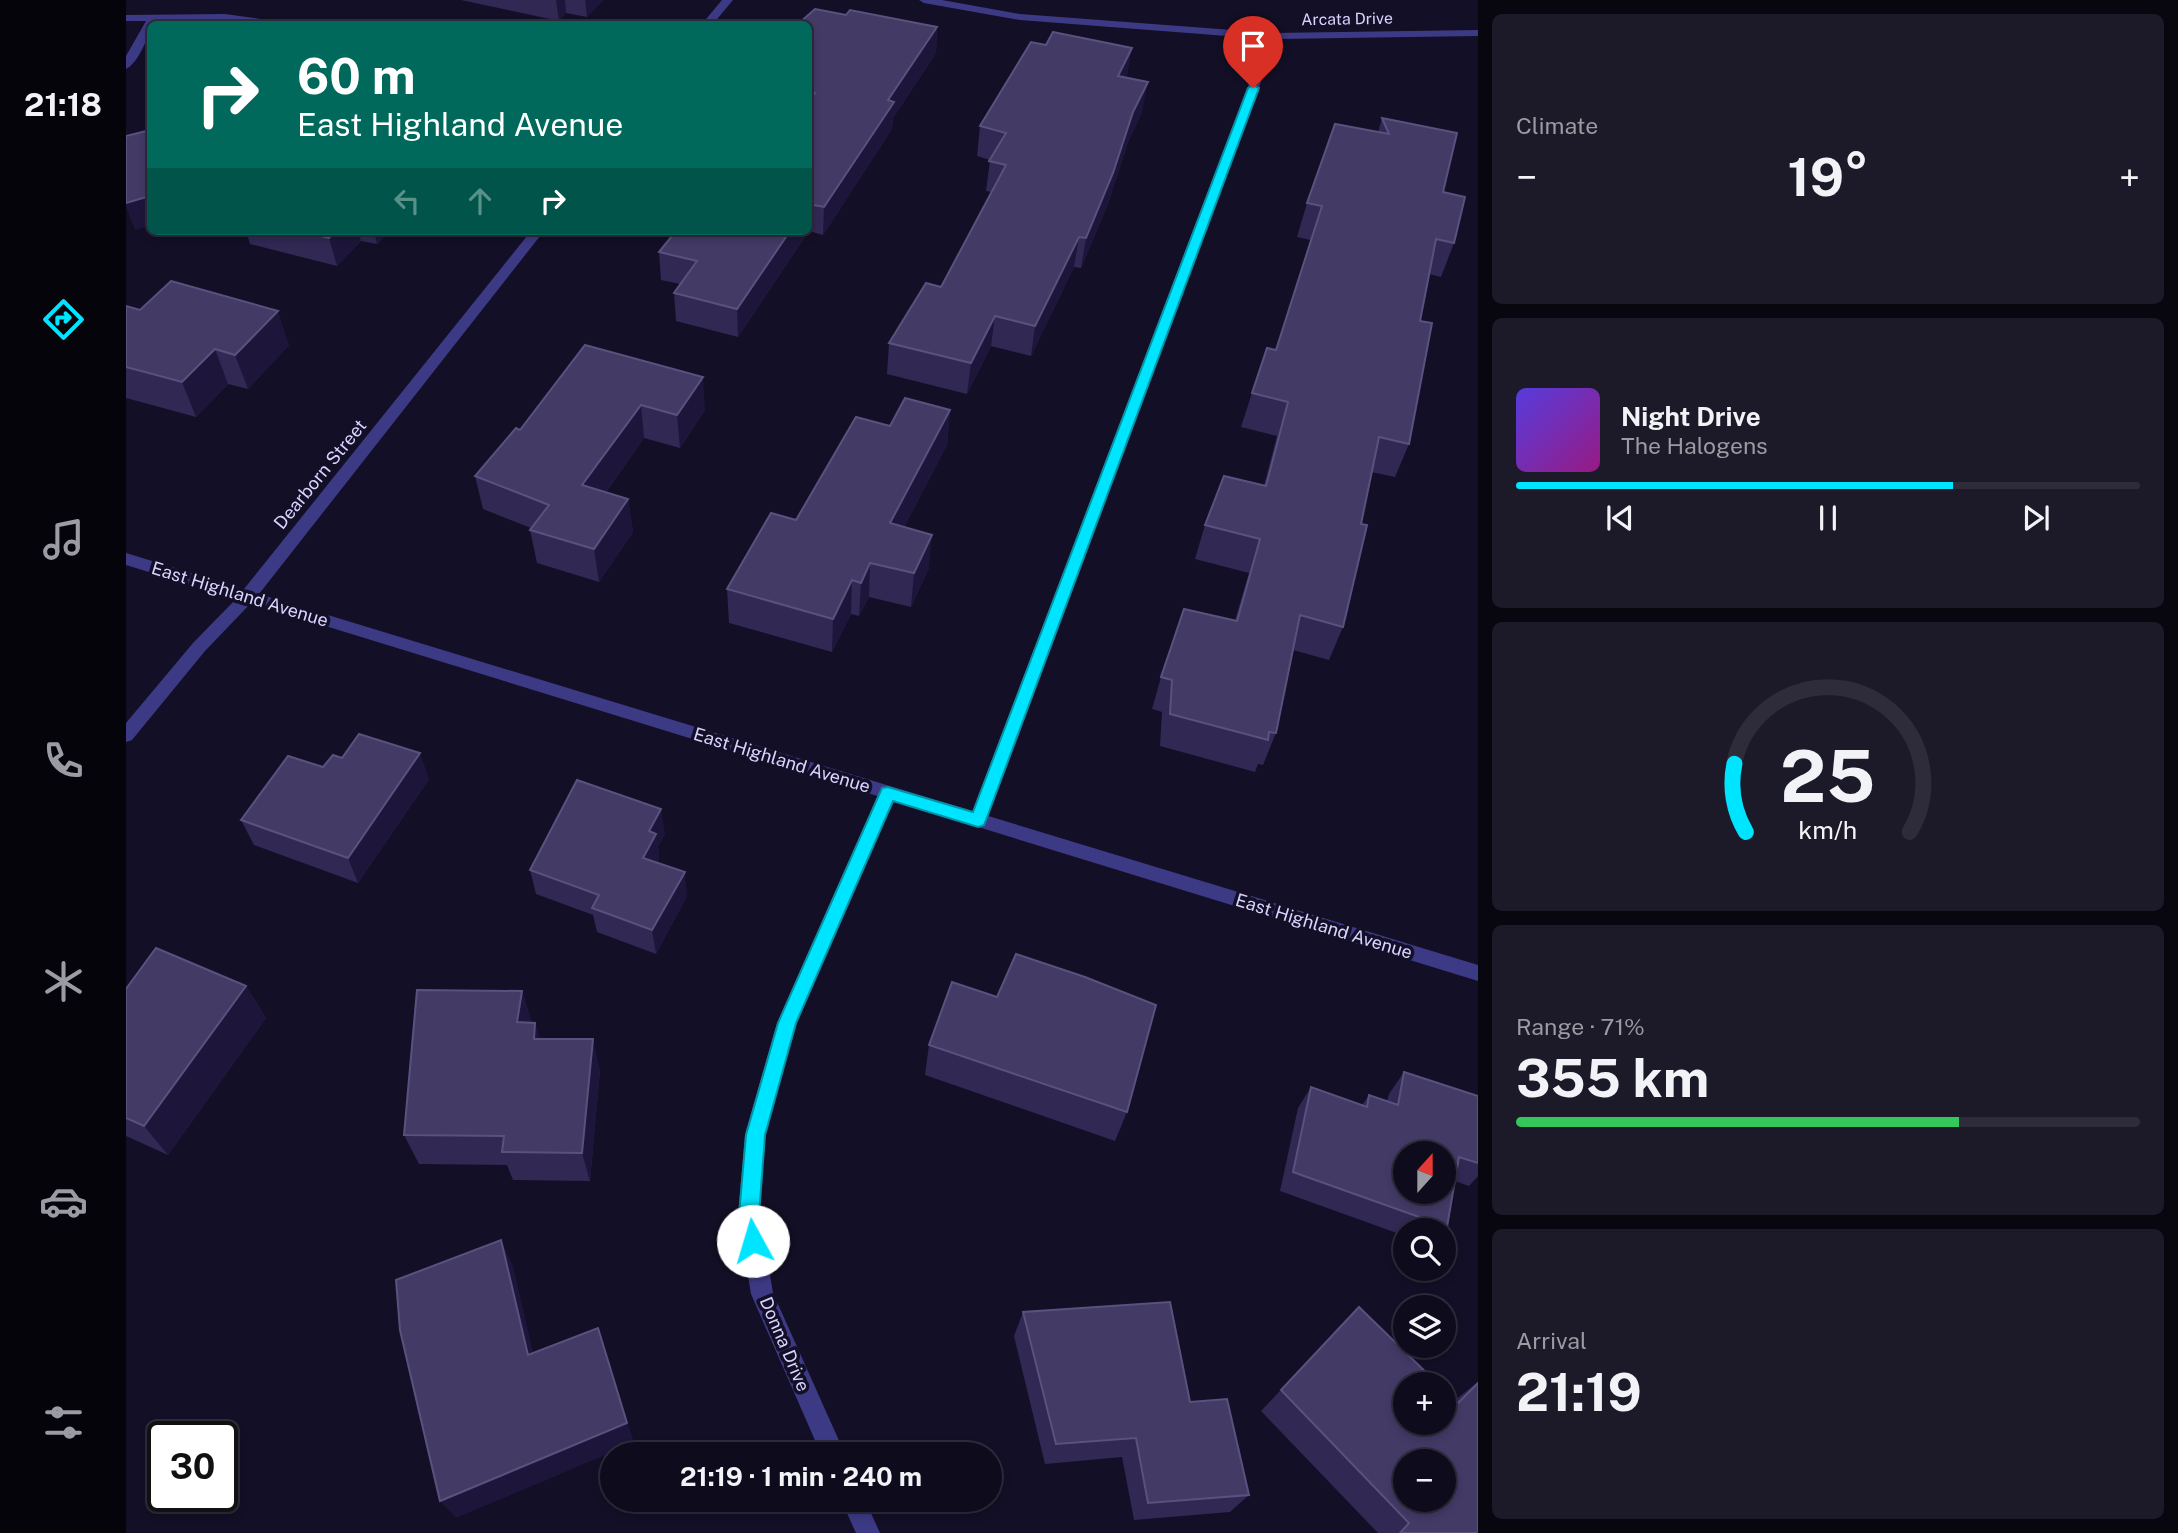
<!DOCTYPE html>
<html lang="en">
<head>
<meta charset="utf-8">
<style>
	body { margin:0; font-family:"Public Sans",sans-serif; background:#1c1929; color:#f1f3f6; height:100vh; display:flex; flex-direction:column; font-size:26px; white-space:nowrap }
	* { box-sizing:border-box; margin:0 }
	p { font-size:23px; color:#9b9ba3 }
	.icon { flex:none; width:38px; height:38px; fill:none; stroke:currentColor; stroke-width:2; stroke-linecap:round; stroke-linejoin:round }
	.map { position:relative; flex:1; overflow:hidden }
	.panel { display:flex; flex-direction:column; gap:14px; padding:14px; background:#08060f; width:700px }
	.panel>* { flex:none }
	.guide { position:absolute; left:21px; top:21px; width:665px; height:214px; border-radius:10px; box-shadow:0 4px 10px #0003,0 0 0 2px #2e2b3b; background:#00695c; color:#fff; overflow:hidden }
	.needle { width:46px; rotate:21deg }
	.controls { position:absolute; left:1267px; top:1141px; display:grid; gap:14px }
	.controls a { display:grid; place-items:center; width:63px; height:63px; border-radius:50%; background:#0e0b1c; box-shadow:0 4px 10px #0003,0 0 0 2px #2e2b3b; font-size:35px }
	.speed { position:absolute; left:21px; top:1421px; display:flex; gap:14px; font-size:35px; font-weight:700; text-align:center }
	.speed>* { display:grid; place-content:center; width:91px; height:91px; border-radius:50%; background:#0e0b1c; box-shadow:0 4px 10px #0003,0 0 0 2px #2e2b3b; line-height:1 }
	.speed .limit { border:4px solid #111; border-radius:10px; background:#fff; color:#111 }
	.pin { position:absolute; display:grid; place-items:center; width:60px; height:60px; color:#fff; margin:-72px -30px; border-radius:50% 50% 50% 0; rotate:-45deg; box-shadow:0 0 7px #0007 }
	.pin .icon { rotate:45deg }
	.me { position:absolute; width:77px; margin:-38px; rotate:354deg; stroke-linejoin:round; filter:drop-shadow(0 0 5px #0008) }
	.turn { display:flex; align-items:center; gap:24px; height:147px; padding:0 35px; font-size:32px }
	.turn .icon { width:91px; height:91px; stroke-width:2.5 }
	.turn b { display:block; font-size:49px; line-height:60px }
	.lanes { display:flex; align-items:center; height:66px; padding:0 35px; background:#0003; justify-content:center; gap:35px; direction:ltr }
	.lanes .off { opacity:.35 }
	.big { font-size:52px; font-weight:700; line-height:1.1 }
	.panel .tile { flex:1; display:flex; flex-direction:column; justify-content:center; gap:10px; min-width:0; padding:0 24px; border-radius:10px; background:#1c1929 }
	.panel .dial { align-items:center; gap:0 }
	.dial svg { height:182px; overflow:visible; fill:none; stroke:#2e2b3b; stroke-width:7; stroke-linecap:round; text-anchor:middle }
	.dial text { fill:#f1f3f6; stroke:none }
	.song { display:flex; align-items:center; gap:21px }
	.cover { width:84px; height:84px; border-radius:10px; background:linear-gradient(135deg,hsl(250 70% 55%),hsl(310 70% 35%)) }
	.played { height:7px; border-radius:4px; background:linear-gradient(90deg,#00e5ff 70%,#2e2b3b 70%) }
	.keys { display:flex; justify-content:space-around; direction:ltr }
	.heat { display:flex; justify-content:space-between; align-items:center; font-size:38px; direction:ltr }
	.charge { height:10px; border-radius:5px; background:linear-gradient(90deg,#34c759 71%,#2e2b3b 0) }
	.trip { position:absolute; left:474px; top:1442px; width:402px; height:70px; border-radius:35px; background:#0e0b1c; box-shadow:0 4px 10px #0003,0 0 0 2px #2e2b3b; font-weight:700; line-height:70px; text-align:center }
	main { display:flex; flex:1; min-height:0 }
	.dock { display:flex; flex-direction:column; width:126px; justify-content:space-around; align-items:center; background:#06040b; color:#9b9ba3 }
	.dock .icon { width:49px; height:49px }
	.dock .selected { color:#00e5ff }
	.dock b { font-size:32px; color:#f1f3f6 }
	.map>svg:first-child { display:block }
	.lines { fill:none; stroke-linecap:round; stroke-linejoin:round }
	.minor { fill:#3d3a85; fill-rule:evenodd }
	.tertiary { fill:#3d3a85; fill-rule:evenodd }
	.wall { fill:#312854 }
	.shaded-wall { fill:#1d163a }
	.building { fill:#433a66; stroke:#5a527e; stroke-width:2; fill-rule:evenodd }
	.route { fill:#00e5ff; stroke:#0095a6; stroke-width:2 }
	.labels { text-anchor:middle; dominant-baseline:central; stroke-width:7; stroke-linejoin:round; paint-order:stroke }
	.far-street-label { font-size:16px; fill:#d9d4ff; stroke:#130f26 }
	.street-label { font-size:18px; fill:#d9d4ff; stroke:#130f26 }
</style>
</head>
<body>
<main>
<nav class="dock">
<b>21:18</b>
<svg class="icon selected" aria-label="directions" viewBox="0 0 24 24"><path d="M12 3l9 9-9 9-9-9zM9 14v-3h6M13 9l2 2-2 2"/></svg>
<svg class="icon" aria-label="music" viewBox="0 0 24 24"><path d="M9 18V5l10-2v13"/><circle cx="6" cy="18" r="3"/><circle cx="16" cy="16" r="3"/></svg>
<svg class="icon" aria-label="phone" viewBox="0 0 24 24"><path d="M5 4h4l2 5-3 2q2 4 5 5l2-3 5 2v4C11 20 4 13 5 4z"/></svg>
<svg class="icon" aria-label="climate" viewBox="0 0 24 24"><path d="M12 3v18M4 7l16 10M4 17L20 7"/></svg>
<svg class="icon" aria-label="car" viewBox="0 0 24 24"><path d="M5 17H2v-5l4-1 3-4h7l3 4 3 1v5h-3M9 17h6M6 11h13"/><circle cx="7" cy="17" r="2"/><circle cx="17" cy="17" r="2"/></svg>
<svg class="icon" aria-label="filters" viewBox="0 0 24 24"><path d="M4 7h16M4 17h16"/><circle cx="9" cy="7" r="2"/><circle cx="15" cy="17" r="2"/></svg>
</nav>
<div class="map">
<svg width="1352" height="1533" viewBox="0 0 1352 1533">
	<rect width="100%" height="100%" fill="#130f26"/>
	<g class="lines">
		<g class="minor">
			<polygon points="793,0 816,0 894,14 1147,33 1352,30 1352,36 1151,39 861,820 858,825 852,827 846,825 843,820 1140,39 894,20 798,3"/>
			<path d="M99 14 149 21 155 24H129L99 20 31 21 29 24H24C24 37 11 64 0 69V56L20 21H0V15Z"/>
			<polygon points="762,786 768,788 771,793 671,1023 639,1134 634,1215 647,1293 719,1454 695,1454 625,1294 612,1215 619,1134 651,1023 753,793 756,788"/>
			<polygon points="715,1500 739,1500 754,1533 730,1533"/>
		</g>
		<g class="tertiary">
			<polygon points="596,0 607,0 587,24 576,24"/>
			<polygon points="405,231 418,231 133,594 1352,965 1352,981 125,603 79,651 6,740 0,742 0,723 67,643 110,599 0,565 0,553 118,589"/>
		</g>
	</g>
	<g class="wall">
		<polygon points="335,0 477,0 461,17 440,13 433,21"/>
		<polygon points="720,15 811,27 810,53 767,118 766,129 697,235 683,231 612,337 550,321 548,293 554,284 535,280 533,252 682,231 682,24"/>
		<polygon points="1001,78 1016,112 1002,142 982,204 955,268 948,267 905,356 865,346 841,394 761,374 763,343 815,287 865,192 860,191 864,160 851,156 854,126"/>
		<polygon points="1256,118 1317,192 1328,243 1315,277 1303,274 1294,321 1283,444 1269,477 1245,472 1235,524 1217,627 1203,660 1167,650 1150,733 1137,765 1132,764 1129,772 1034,746 1036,712 1026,709 1035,677 1109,620 1123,573 1069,559 1079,525 1138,485 1151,436 1115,427 1126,393 1150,350 1185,240 1171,237 1181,203 1252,132"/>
		<polygon points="120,231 264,231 251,244 235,241 211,266 124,244"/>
		<polygon points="0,306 14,310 163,345 122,389 102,384 70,417 0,398"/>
		<polygon points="459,345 579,410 554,448 518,438 480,492 502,499 507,532 473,582 411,563 404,530 405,528 357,509 349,476 394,430"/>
		<polygon points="824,410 821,445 778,527 803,568 785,607 743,597 733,616 725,614 706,652 603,623 601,589 764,426"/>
		<polygon points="197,767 303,779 232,883 128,845 115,820"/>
		<polygon points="539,834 532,846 533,859 531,863 561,896 530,954 471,932 467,915 410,894 404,870"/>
		<polygon points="120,986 140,1018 42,1155 0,1136 0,989"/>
		<polygon points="396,991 406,1023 409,1023 414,1039 474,1070 464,1181 387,1180 381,1165 293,1164 278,1135"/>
		<polygon points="803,1045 1001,1112 989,1141 799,1075"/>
		<polygon points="1278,1072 1352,1096 1352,1176 1343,1186 1329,1181 1321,1227 1318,1231 1279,1230 1279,1236 1154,1191 1172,1108 1185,1087 1236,1105 1243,1095 1261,1101 1263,1094"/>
		<polygon points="1233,1307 1329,1400 1352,1382 1352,1533 1252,1533 1135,1411"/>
		<polygon points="897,1312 1064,1402 1123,1495 1104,1512 1008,1520 996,1457 919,1464 888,1336"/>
	</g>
	<g class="shaded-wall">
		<polygon points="430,0 439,0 440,13 433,21"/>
		<polygon points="459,0 477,0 461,17"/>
		<polygon points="811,27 810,53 767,118 766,129 697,235 698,207 762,100"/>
		<polygon points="1006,48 1001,77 992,76"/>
		<polygon points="1022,82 1016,112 1002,142 982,204 955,268 960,238 1007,112"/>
		<polygon points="24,196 24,226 9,230 0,207 0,203"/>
		<polygon points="683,204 683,231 612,337 611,309 664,231 682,231"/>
		<polygon points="210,231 232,231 235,241 211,266 203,238"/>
		<polygon points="248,231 264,231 251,244"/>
		<polygon points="953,237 948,267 905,356 909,326"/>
		<polygon points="152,311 163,345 122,389 109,355"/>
		<polygon points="869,316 865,346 841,394 845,363"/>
		<polygon points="89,349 102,384 70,417 56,382"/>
		<polygon points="577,377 579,410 554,448 551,415"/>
		<polygon points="515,405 518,438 461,518 456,485"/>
		<polygon points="824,410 821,445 762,557 764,523"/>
		<polygon points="502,499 507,532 473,582 468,549"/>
		<polygon points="806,535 803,568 785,607 788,573"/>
		<polygon points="744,563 743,597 733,616 735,583"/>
		<polygon points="726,580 725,614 706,652 707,619"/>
		<polygon points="294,753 303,779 232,883 222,858"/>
		<polygon points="535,809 539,834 532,846 533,859 520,882 517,858 523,831"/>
		<polygon points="559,872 561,896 530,954 526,930"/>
		<polygon points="120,986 140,1018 42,1155 18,1126"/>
		<polygon points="396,991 406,1023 391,1022"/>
		<polygon points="409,1023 419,1054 408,1039"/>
		<polygon points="467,1039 474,1070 464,1181 456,1153"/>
		<polygon points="375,1240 387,1266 413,1377 402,1355"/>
		<polygon points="472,1328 508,1443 330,1518 314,1501"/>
	</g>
	<g class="building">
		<polygon points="689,9 720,15 724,10 811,27 762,100 768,102 698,207 682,204 682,101 689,93 682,91 682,24 672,24"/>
		<polygon points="927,32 1006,48 992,76 1022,82 1007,112 987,173 960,238 953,237 909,326 869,316 845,363 763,343 800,283 815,287 880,165 863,161 880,133 854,126 905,42 920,45"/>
		<polygon points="1256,118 1331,133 1317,192 1339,197 1328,243 1310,239 1294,321 1306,323 1283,444 1253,437 1235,524 1241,525 1217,627 1174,615 1150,733 1143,732 1142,740 1044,714 1046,680 1035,677 1058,609 1111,621 1134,539 1079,525 1098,476 1140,486 1162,402 1126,393 1141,348 1150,350 1196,206 1181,203 1209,124 1263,134"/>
		<polygon points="24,130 24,196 0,203 0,136"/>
		<polygon points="174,231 210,231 203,238"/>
		<polygon points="550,231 664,231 611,309 548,293 571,261 533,252"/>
		<polygon points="45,281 152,311 109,355 89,349 56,382 0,367 0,306 14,310"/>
		<polygon points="459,345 577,377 551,415 515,405 456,485 502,499 468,549 404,530 423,505 349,476 390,428 394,430"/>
		<polygon points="779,398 824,410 764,523 806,535 788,573 744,563 735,583 726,580 707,619 601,589 645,513 670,520 730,417 764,426"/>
		<polygon points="233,734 294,753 222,858 115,820 162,756 197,767 207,755 216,758"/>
		<polygon points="451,780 535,809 523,831 530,834 517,858 559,872 526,930 466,908 473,895 404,870"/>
		<polygon points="30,948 120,986 18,1126 0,1118 0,989"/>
		<polygon points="890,954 959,977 1030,1005 1001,1112 803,1045 826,982 871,997"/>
		<polygon points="291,990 396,991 391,1022 409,1023 408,1039 467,1039 456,1153 376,1152 378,1136 278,1135"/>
		<path d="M1278 1072 1352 1096V1163L1333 1157 1321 1227 1167 1172 1185 1087 1241 1107 1243 1095 1272 1105ZM1279 1153H1318V1192H1279Z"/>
		<polygon points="375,1240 402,1355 472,1328 501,1423 314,1501 274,1330 270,1280"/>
		<polygon points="1044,1302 1064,1402 1101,1399 1123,1495 1022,1503 1010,1438 930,1444 897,1312"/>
		<path d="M1233 1307 1312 1384H1279V1423H1318V1389L1332 1403 1352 1383V1533H1274L1283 1523 1155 1390ZM1279 1461H1318V1500H1279Z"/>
	</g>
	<polygon class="route" points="1127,85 1133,88 860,820 858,825 852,827 767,801 670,1023 639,1135 633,1215 637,1241 634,1248 627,1251 620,1248 613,1215 620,1135 652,1023 756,788 762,787 847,812 1122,88"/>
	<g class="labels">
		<g class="far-street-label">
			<text transform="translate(1221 19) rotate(-1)">Arcata Drive</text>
		</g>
		<g class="street-label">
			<text transform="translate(194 474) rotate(-51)">Dearborn Street</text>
			<text transform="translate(114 594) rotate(17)">East Highland Avenue</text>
			<text transform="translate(656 760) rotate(17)">East Highland Avenue</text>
			<text transform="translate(1198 926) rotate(17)">East Highland Avenue</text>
			<text transform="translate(659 1344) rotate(67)">Donna Drive</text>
		</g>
	</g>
</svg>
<div class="controls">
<a><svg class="needle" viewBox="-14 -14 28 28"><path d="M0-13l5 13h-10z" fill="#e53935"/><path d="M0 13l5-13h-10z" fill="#9b9ba3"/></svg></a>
<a><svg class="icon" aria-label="search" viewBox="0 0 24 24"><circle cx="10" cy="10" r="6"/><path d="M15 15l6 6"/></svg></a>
<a><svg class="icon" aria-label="layers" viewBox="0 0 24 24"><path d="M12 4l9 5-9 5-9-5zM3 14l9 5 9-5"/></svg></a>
<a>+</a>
<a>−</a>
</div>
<div class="speed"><div class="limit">30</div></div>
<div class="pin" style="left:1127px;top:88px;background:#d93025"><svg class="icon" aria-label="arrive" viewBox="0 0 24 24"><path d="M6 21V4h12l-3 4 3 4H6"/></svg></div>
<svg class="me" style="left:627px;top:1241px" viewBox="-20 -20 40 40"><circle r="19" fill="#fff"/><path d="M0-13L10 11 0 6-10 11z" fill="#00e5ff"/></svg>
<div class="trip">21:19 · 1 min · 240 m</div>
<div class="guide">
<div class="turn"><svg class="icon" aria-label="right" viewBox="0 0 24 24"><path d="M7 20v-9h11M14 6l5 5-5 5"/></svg><div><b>60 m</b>East Highland Avenue</div></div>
<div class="lanes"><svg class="icon off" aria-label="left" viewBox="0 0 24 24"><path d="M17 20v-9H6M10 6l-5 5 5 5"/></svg><svg class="icon off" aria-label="ahead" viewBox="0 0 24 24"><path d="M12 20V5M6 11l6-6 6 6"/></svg><svg class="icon" aria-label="right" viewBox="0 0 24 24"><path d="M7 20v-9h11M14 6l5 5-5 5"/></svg></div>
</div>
</div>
<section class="panel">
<div class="tile"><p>Climate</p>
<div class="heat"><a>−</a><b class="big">19°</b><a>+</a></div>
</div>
<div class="tile">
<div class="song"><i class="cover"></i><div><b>Night Drive</b><p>The Halogens</p></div></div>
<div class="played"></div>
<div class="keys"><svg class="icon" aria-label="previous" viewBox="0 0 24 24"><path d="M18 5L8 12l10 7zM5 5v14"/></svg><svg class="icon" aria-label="pause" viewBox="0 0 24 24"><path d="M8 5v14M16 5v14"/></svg><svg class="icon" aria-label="next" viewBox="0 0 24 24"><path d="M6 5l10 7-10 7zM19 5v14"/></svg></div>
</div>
<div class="tile dial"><svg viewBox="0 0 100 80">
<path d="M14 69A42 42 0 1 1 86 69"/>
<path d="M14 69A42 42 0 0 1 9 39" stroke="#00e5ff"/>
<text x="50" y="56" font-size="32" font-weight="700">25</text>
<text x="50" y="72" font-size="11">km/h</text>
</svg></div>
<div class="tile"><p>Range · 71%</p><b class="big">355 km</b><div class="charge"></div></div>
<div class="tile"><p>Arrival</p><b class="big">21:19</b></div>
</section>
</main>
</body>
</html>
